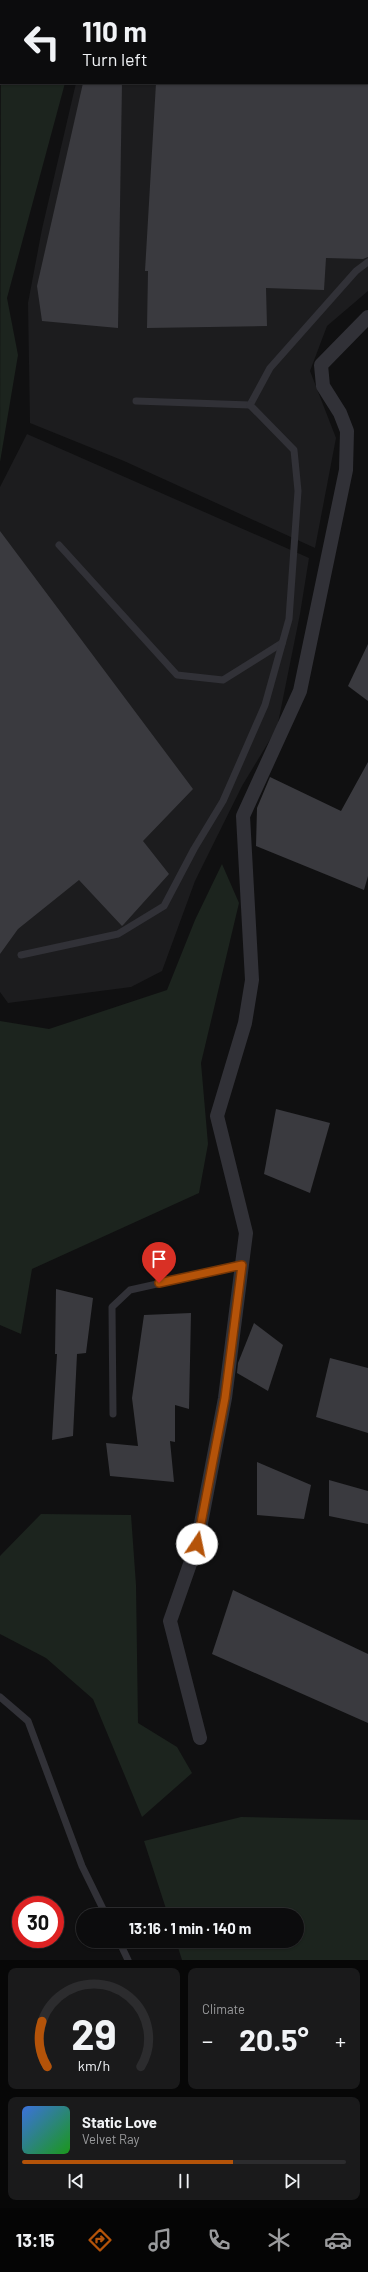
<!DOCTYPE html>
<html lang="en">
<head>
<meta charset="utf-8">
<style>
	body { margin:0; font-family:Barlow,sans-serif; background:#1a1a1b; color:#f1f3f6; height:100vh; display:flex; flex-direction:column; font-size:15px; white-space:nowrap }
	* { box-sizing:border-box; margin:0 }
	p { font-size:13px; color:#9a9b9d }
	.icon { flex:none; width:22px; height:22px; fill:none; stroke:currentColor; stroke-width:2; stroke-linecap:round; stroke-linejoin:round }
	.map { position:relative; height:1960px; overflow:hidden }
	.panel { display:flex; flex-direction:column; gap:8px; padding:8px; background:#070707; flex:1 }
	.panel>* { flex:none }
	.top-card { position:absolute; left:0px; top:0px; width:368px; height:84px; box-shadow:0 1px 3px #0004,0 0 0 1px #2c2c2e; background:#0c0c0d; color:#f1f3f6; overflow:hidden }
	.speed { position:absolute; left:12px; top:1896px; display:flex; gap:8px; font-size:20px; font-weight:700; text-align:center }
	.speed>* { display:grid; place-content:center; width:52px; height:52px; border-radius:50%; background:#0c0c0d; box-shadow:0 1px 3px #0004,0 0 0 1px #2c2c2e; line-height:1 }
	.speed .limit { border:6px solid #d22; background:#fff; color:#111 }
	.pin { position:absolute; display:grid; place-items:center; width:34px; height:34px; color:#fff; margin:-41px -17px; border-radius:50% 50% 50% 0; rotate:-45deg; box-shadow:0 0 4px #0007 }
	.pin .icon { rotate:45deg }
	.me { position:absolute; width:44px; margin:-22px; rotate:11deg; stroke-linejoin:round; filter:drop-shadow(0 0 3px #0008) }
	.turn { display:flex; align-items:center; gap:14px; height:84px; padding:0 16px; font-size:18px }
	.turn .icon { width:52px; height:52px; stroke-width:2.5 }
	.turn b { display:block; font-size:28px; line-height:34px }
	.big { font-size:30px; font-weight:700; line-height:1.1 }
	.panel .tile { flex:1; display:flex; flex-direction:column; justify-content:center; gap:6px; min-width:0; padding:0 14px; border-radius:8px; background:#1a1a1b }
	.panel .dial { align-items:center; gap:0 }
	.dial svg { height:104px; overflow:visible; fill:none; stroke:#2c2c2e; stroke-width:7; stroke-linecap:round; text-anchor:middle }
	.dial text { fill:#f1f3f6; stroke:none }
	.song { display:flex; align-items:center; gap:12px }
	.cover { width:48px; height:48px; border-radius:6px; background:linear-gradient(135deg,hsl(220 70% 55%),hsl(120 70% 35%)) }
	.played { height:4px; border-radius:2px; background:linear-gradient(90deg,#b45309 65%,#2c2c2e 65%) }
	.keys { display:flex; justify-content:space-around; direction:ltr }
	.heat { display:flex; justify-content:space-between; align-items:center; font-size:22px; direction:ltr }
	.panel .tiles { flex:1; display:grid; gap:8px; grid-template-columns:1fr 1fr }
	.tile:last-child { grid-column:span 2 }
	.trip { position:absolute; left:76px; top:1908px; width:228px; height:40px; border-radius:20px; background:#0c0c0d; box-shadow:0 1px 3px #0004,0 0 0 1px #2c2c2e; font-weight:700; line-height:40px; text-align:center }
	.dock { display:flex; height:64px; justify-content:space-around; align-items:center; background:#050505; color:#9a9b9d }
	.dock .icon { width:28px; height:28px }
	.dock .on { color:#b45309 }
	.dock b { font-size:18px; color:#f1f3f6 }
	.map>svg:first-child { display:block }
	.built { fill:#1c1c1e }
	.green { fill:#1c241e }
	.building { fill:#3a3a3f }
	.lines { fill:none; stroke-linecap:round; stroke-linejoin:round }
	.lane { stroke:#313137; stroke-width:7 }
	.street { stroke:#313137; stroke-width:14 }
	.route-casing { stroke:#753606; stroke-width:10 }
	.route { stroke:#b45309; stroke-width:7 }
</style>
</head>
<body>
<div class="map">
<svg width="368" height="1960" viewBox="0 0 368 1960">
	<rect width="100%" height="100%" fill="#101011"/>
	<g class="built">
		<polygon points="118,0 368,0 368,291 327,326 310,371 336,438 315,548 124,461 30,423 28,303 42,229 76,83 367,83 367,1"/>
		<polygon points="27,434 309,558 300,614 277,728 242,786 195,881 162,971 131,987 8,1003 0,992 0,487"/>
	</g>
	<g class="green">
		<polygon points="1,5 1,83 65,83 7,298 18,355 0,462"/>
		<polygon points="222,864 239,903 201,1063 208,1144 199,1193 32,1269 21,1334 0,1325 0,1021 49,1029 167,990 195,920"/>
		<polygon points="41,1514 131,1515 136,1585 138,1723 177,1747 192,1773 142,1817 93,1699 46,1658 0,1634 0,1556"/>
		<polygon points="241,1817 368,1820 368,1960 182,1960 176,1941 297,1941 297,1915 168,1915 144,1841"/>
	</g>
	<g class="building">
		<polygon points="83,83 122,83 118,328 42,321 37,286"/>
		<polygon points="156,83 368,83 368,257 363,259 326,258 324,290 266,288 267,326 147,328 148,271 145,271"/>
		<polygon points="0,531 193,789 143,841 169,874 124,924 122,926 79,880 18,929 0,954"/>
		<polygon points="368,644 368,701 348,686"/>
		<polygon points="368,762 368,876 364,890 256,846 257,808 270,777 341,811"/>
		<polygon points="276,1109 330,1123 310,1193 264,1174"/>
		<polygon points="56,1289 93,1298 86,1353 77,1354 73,1436 52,1440 57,1354 55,1354"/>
		<polygon points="191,1313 189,1409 175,1405 175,1442 170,1441 174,1482 110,1476 106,1443 138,1446 132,1398 144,1315"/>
		<polygon points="254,1323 283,1345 268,1391 237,1373 238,1363"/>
		<polygon points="330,1358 368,1368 368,1433 316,1417"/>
		<polygon points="257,1462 311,1485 304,1519 257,1515"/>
		<polygon points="329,1480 368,1491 368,1524 329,1516"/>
		<polygon points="233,1590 368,1654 368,1723 212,1654"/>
	</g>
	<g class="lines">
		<g class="lane">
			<polyline points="188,1 189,0"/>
			<polyline points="136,401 250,405 270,368 356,271 368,262"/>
			<polyline points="59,545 177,675 223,680 282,643"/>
			<polyline points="21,955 118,934 164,906 194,849 223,801 265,705 289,619 298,491 294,450 250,405"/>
			<polyline points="113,1414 112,1307 130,1290 242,1265"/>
			<polyline points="0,1697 28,1721 82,1866 106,1915"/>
			<polyline points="119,1941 128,1960"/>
		</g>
		<polyline class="street" points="200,1738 170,1621 197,1544 225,1398 246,1233 217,1116 245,1023 252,980 243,816 300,691 346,470 347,431 340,413 323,386 321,365 368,317"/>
	</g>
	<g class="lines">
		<g class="route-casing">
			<polyline id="route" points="159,1283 242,1265 225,1398 197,1544"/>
		</g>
		<use href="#route" class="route"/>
	</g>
</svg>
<div class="speed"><div class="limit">30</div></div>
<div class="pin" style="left:159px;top:1283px;background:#d93025"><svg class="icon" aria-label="arrive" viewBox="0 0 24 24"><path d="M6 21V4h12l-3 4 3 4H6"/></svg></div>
<svg class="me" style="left:197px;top:1544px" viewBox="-20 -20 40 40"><circle r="19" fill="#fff"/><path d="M0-13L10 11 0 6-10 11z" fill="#b45309"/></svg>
<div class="trip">13:16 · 1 min · 140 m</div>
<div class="top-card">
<div class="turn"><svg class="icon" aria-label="left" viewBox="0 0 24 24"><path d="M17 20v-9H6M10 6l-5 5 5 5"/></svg><div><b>110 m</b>Turn left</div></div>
</div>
</div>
<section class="panel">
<div class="tiles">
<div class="tile dial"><svg viewBox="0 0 100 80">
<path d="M14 69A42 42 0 1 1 86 69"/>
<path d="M14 69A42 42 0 0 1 10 34" stroke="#b45309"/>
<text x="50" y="56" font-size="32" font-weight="700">29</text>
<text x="50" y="72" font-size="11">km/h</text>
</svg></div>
<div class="tile"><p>Climate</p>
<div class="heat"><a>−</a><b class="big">20.5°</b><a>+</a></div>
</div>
<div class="tile">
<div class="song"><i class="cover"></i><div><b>Static Love</b><p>Velvet Ray</p></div></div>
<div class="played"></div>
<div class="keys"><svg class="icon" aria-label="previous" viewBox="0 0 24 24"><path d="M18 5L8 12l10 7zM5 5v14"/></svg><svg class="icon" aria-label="pause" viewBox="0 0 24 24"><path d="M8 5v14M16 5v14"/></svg><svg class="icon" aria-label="next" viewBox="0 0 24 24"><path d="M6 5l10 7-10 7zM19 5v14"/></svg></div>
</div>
</div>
</section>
<nav class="dock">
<b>13:15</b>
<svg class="icon on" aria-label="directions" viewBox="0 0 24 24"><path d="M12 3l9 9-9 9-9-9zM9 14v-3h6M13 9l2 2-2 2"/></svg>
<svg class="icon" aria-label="music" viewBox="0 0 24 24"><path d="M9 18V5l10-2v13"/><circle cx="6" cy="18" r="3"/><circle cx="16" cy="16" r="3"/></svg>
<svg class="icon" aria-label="phone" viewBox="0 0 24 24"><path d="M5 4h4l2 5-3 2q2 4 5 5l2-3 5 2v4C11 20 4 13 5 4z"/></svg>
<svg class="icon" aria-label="climate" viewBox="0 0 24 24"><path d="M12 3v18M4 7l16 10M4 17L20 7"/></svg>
<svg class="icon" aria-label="car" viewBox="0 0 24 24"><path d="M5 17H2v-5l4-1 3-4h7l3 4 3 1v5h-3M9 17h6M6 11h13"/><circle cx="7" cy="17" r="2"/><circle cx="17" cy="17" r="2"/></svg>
</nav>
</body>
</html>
